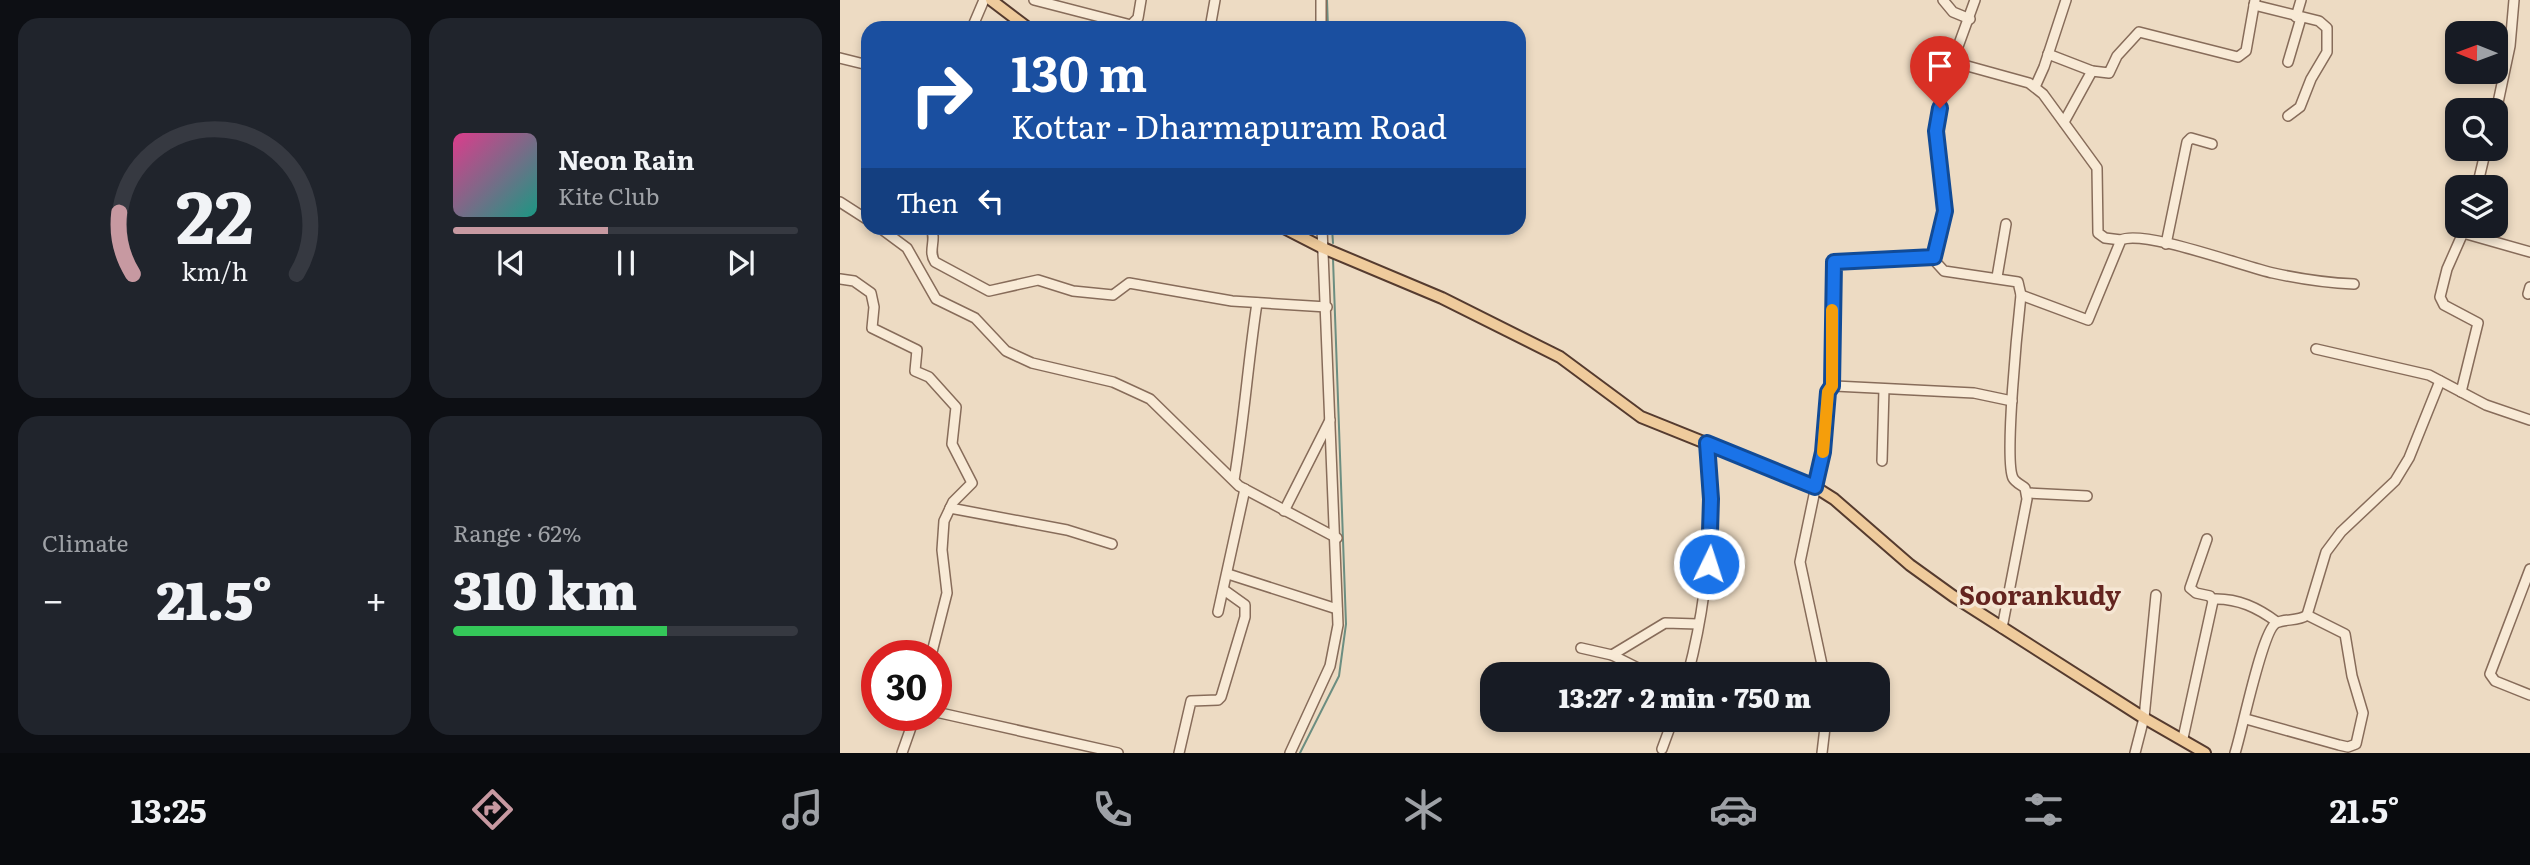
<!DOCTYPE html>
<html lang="en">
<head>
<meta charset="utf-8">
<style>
	body { margin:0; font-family:Literata,serif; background:#20242c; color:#f1f3f6; height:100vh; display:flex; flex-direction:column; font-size:26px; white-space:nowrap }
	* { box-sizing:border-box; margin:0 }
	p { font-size:23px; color:#9ea1a6 }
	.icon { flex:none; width:38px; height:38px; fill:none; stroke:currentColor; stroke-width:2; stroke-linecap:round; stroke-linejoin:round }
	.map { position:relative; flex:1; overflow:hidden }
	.drawer { display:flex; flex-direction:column; gap:18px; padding:18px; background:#0d0f14; width:840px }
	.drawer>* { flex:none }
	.top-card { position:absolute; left:21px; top:21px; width:665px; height:214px; border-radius:21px; box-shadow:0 4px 10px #0003; background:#1a4fa0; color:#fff; overflow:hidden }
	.needle { width:46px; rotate:271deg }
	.tools { position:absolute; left:1605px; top:21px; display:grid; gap:14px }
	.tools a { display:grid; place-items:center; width:63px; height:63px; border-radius:14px; background:#171b24; box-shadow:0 4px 10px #0003; font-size:35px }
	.speed { position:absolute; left:21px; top:640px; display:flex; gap:14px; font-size:35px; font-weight:700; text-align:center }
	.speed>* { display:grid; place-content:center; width:91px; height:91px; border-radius:50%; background:#171b24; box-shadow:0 4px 10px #0003; line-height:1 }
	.speed .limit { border:10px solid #d22; background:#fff; color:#111 }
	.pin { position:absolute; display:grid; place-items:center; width:60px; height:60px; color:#fff; margin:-72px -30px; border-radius:50% 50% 50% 0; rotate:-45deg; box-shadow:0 0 7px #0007 }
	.pin .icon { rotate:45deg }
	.me { position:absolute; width:77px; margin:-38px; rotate:4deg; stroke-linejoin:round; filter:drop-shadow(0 0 5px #0008) }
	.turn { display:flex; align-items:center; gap:24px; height:147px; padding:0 35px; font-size:32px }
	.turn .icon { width:91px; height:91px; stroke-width:2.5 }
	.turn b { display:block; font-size:49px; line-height:60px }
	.then { display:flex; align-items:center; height:66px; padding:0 35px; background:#0003; gap:14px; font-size:26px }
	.big { font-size:52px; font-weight:800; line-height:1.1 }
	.drawer .widget { flex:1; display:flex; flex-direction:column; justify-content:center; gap:10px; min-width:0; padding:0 24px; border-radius:21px; background:#20242c }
	.drawer .dial { align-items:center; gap:0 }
	.dial svg { height:182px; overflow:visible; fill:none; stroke:#363941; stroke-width:7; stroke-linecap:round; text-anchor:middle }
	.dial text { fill:#f1f3f6; stroke:none }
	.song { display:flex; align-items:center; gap:21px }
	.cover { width:84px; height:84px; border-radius:10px; background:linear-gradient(135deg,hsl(330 70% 55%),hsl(170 70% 35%)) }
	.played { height:7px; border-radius:4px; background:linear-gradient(90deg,#c799a1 45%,#363941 45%) }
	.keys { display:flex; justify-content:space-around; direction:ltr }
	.heat { display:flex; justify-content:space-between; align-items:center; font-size:38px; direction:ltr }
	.charge { height:10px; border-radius:5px; background:linear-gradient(90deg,#34c759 62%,#363941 0) }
	.drawer .tiles { flex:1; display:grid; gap:18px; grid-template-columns:repeat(2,1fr) }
	.trip { position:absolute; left:640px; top:662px; width:410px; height:70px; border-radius:21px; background:#171b24; box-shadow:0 4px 10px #0003; font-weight:800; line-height:70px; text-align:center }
	.tabs { display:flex; height:112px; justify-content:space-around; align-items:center; background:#090b0e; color:#9ea1a6 }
	.tabs .icon { width:49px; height:49px }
	.tabs .current { color:#c799a1 }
	.tabs b { font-size:32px; color:#f1f3f6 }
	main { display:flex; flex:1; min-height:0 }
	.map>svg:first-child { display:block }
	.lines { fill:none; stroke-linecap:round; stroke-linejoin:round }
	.stream { stroke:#6c8e81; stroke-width:2 }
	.minor-casing { stroke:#876c5a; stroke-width:12 }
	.major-casing { stroke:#553b2f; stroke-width:14 }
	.minor { stroke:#f8ead6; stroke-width:9 }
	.major { stroke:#efcb9c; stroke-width:10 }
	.route-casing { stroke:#114b97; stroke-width:18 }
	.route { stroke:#1a73e8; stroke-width:12 }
	.slow { stroke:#f59e0b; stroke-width:12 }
	.labels { text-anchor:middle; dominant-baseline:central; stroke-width:7; stroke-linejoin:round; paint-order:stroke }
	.district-label { font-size:26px; font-weight:bold; fill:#63241f; stroke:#f5e6d3 }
</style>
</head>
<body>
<main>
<section class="drawer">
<div class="tiles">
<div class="widget dial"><svg viewBox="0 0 100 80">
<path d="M14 69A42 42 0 1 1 86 69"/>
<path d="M14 69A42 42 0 0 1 8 42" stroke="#c799a1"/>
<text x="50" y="56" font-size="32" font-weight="700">22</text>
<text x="50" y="72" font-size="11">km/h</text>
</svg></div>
<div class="widget">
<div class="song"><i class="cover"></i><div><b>Neon Rain</b><p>Kite Club</p></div></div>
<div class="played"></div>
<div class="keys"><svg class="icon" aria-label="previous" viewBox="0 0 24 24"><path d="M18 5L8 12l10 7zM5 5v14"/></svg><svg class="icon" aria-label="pause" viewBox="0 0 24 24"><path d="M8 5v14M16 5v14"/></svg><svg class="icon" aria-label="next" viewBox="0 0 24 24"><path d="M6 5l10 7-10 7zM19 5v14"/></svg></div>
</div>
<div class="widget"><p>Climate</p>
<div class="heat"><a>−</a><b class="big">21.5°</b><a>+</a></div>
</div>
<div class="widget"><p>Range · 62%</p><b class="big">310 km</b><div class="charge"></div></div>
</div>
</section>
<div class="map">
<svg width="1690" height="753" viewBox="0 0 1690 753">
	<rect width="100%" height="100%" fill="#eddbc3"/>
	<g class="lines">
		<g class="stream">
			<polyline points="487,0 488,28"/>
			<polyline points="492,228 493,243"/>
			<polyline points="460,753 499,676 506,624 493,259"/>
		</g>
		<g class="minor-casing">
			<g id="minor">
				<polyline points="194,0 291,25 298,18 301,0"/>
				<polyline points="481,0 481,28"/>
				<polyline points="1103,0 1113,12 1130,19"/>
				<path d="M1135 0 1104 85 1096 131 1105 211 1094 260 1104 271 1178 282 1181 295C1178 322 1164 460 1173 478 1175 482 1181 485 1185 488L1187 499 1162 628"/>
				<polyline points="1414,5 1479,21 1487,28 1487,52 1471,79 1460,107 1448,116"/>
				<polyline points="1456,17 1461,0"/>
				<polyline points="132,28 144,0"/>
				<polyline points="370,28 375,0"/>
				<polyline points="1208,54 1252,71 1269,73 1277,56 1299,32 1398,57 1406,51 1415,0"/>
				<polyline points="0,58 28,65"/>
				<polyline points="1113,62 1189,83 1203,94 1257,168 1258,233 1265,238 1281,240"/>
				<polyline points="1448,62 1461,18"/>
				<polyline points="1195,87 1204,67 1226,0"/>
				<polyline points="1656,112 1670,46 1674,0"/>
				<polyline points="1224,122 1252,71"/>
				<polyline points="1637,187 1646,149"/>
				<polyline points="0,202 28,220"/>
				<polyline points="40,228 67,248 96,299 135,318 166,351 192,363 273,382 310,399 399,486 497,538"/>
				<path d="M90 228C98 239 87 250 95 262L149 291 198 280 233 291 273 295 289 283 392 301 487 307"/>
				<polyline points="1623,233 1690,252"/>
				<polyline points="1326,244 1347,142 1351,138 1372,144"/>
				<polyline points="1157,277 1166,224"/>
				<polyline points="0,279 14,281 31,293 34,307 32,328 77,350 75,371 89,377 116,407 112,444 132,483 113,502 104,521 102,550 107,593 91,656"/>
				<polyline points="1688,294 1690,287"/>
				<path d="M1181 295 1248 320 1281 240C1303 229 1405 267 1433 273 1460 279 1487 283 1514 284"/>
				<polyline points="1476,349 1589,375 1646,405 1690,420"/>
				<polyline points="992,386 994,262 1094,257"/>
				<polyline points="1621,392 1638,323 1604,305 1600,297 1607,269 1626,226"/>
				<polyline points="1042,461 1044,389"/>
				<path d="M394 480C404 421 408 362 417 303"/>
				<polyline points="1187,493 1247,496"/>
				<polyline points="110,508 227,530 272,544"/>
				<polyline points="444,511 490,420"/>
				<polyline points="1690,569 1650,674 1655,681 1690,695"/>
				<polyline points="388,574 497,609"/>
				<path d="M1373 599C1398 598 1418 608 1437 622"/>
				<polyline points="378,612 405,489"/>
				<polyline points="741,648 772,655 798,668"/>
				<polyline points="772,655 825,623 858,624"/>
				<path d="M848 674C868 598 874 521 867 443"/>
				<polyline points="984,674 960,562 983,452 989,389 995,386 1134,393 1172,401"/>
				<polyline points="96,712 278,753"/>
				<polyline points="1406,719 1499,745 1508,747 1516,744 1523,713 1512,676 1505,634 1467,615"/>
				<polyline points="1343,738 1373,601 1370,596 1356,593 1350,588 1367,539"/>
				<polyline points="822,749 833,719"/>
				<polyline points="62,753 75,716"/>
				<polyline points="339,753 351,701 378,700 381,697 405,617 405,605 384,590"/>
				<polyline points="450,753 490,666 498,625 482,228"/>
				<polyline points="982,753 986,719"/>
				<polyline points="1295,753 1304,718 1316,595"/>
				<path d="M1395 753C1402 732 1422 631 1436 623 1446 618 1458 622 1467 615L1486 552 1501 532 1555 481 1569 458 1600 381"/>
			</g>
		</g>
		<g class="major-casing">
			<g id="major">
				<polyline points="151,0 188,28"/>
				<polyline points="444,228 483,248 602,298 720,357 801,417 975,487 994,499 1070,565 1113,596 1304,718 1365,753"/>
			</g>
		</g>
		<use href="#minor" class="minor"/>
		<use href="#major" class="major"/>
	</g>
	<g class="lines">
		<g class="route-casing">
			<polyline id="route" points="869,564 871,499 867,443 975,487 983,452 988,392 992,386 994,262 1094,257 1105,211 1096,131 1100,108"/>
		</g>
		<use href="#route" class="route"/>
		<polyline class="slow" points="983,452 988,392 992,386 992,310"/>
	</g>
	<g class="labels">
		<g class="district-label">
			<text x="1200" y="593">Soorankudy</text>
		</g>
	</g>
</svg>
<div class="tools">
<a><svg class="needle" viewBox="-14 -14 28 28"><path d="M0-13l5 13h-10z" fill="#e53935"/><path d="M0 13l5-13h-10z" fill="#9ea1a6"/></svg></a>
<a><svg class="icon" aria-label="search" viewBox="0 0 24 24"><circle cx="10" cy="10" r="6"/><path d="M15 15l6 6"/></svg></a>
<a><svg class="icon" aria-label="layers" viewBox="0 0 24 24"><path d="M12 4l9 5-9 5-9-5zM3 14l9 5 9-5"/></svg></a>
</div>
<div class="speed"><div class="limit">30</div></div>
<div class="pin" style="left:1100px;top:108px;background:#d93025"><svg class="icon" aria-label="arrive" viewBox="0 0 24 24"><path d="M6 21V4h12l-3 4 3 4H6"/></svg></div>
<svg class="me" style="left:869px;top:564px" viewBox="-20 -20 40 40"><circle r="17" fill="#1a73e8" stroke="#fff" stroke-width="3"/><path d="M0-11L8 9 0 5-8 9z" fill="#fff"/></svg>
<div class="trip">13:27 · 2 min · 750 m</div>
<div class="top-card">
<div class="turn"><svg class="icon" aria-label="right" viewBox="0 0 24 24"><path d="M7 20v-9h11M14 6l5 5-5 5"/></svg><div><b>130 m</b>Kottar - Dharmapuram Road</div></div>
<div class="then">Then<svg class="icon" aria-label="left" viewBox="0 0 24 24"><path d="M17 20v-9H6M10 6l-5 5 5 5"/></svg></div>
</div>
</div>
</main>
<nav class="tabs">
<b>13:25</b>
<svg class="icon current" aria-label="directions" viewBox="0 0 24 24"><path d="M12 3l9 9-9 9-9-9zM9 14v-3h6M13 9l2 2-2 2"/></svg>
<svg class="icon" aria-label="music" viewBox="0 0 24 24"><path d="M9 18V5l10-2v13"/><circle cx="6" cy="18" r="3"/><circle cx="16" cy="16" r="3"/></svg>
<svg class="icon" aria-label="phone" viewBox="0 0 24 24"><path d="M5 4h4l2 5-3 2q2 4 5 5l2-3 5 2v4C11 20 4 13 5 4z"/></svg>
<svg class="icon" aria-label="climate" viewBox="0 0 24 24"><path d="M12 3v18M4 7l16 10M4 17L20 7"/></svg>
<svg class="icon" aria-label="car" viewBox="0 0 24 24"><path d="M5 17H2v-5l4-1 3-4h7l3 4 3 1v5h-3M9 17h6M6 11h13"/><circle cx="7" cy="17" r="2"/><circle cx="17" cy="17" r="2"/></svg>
<svg class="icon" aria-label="filters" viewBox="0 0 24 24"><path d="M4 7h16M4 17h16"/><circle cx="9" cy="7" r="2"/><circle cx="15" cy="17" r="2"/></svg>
<b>21.5°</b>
</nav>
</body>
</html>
